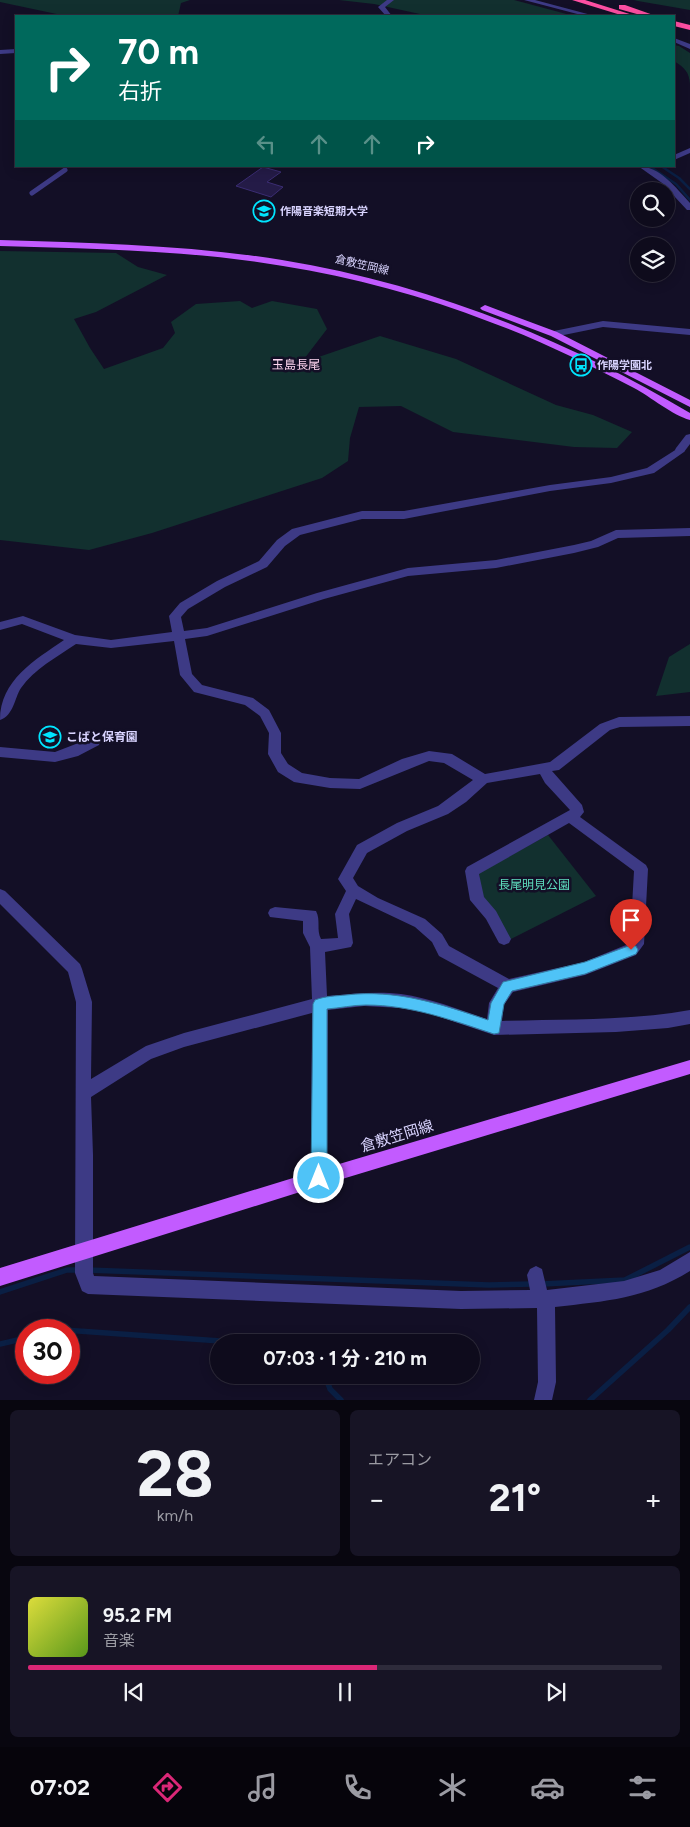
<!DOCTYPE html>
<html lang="ja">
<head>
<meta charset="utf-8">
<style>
	body { margin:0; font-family:Figtree,"Noto Sans JP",sans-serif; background:#171425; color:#f1f3f6; height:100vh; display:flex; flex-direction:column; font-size:19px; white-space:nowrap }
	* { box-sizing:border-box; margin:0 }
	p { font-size:16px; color:#9b9ba3 }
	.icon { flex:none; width:28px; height:28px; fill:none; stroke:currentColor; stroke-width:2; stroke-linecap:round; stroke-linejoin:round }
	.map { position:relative; height:1400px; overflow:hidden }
	.drawer { display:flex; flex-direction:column; gap:10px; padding:10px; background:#08060f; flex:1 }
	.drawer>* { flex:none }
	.banner { position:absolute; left:15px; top:15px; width:660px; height:152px; border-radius:0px; box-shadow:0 2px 12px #0003,0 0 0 1px #2e2b3b; background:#00695c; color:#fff; overflow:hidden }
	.fabs { position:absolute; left:630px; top:182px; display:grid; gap:10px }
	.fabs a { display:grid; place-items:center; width:45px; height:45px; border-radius:50%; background:#0e0b1c; box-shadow:0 2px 12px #0003,0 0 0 1px #2e2b3b; font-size:25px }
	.speed { position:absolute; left:15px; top:1319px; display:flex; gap:10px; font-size:25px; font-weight:700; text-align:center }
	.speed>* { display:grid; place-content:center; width:65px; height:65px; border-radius:50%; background:#0e0b1c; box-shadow:0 2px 12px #0003,0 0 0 1px #2e2b3b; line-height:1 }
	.speed .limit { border:8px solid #d22; background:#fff; color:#111 }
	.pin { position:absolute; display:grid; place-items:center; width:42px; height:42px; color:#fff; margin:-51px -21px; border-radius:50% 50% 50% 0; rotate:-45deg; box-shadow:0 0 5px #0007 }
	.pin .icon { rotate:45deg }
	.me { position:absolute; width:55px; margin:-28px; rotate:0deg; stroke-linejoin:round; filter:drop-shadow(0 0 4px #0008) }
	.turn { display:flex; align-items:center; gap:18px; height:105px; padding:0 20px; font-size:22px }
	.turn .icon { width:65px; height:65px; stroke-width:2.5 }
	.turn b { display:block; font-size:35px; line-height:42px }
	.lanes { display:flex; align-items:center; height:48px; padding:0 20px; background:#0003; justify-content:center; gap:25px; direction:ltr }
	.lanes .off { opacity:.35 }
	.big { font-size:38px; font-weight:700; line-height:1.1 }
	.drawer .widget { flex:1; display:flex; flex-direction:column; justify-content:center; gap:8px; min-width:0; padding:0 18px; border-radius:8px; background:#171425 }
	.drawer .dial { align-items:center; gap:0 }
	.dial b { font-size:65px; line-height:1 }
	.song { display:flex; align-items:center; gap:15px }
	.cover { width:60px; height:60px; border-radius:8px; background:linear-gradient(135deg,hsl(60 70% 55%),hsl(90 70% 35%)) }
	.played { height:5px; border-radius:2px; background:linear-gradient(90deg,#db2777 55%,#2e2b3b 55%) }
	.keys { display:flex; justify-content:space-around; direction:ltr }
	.heat { display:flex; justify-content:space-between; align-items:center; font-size:28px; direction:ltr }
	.drawer .tiles { flex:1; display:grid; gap:10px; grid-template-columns:1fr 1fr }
	.widget:last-child { grid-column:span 2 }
	.trip { position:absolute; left:210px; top:1334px; width:270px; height:50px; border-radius:25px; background:#0e0b1c; box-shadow:0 2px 12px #0003,0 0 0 1px #2e2b3b; font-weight:700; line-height:50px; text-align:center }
	.menu { display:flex; height:80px; justify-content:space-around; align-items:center; background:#06040b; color:#9b9ba3 }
	.menu .icon { width:35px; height:35px }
	.menu .active { color:#db2777 }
	.menu b { font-size:22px; color:#f1f3f6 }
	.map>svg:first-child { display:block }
	.green { fill:#12302f }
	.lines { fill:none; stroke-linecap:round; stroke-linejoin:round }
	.stream-far1 { stroke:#0a1f44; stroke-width:2.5 }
	.stream { stroke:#0a1f44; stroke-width:5.5 }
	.building { fill:#241b47; stroke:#3b2d73 }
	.pedestrian { stroke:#3d3a85; stroke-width:5 }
	.minor { fill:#3d3a85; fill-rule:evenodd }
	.tertiary { fill:#3d3a85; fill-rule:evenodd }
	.primary { fill:#c25bff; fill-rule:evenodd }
	.motorway { fill:#ff4fa3; fill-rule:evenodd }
	.route { fill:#4fc3f7; stroke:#337fa1 }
	.labels { text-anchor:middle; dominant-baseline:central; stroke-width:5; stroke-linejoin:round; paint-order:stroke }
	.far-poi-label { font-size:11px; font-weight:bold; fill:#d9d4ff; stroke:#130f26; text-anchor:start }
	.far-street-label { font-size:11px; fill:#d9d4ff; stroke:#130f26 }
	.far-quarter-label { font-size:12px; fill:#ffd6f0; stroke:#130f26 }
	.poi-label { font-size:12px; font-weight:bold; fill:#d9d4ff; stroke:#130f26; text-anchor:start }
	.park-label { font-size:12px; fill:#5fe0c0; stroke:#130f26 }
	.near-street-label { font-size:15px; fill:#d9d4ff; stroke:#130f26 }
</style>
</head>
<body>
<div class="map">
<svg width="690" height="1400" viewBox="0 0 690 1400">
	<rect width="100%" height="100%" fill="#130f26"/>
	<g class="green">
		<polygon points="0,0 190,0 181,3 178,16 66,16 0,2"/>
		<polygon points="339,0 514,0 574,16 429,16 374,4"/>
		<polygon points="634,0 690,0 690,10 638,1"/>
		<path d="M674 45 679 46 690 53V84C689 72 685 68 674 61Z"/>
		<polygon points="0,251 116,253 138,267 167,275 96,312 74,319 90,348 104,369 163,348 175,333 171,322 196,304 240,301 252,308 272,301 317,309 327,329 301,363 380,336 456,359 556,405 593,415 632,432 617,448 574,447 453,432 401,406 359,407 350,438 348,461 322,478 152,533 89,550 0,540"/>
		<polygon points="690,644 690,692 656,696 669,657"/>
		<polygon points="548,835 596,896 509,940 481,896 479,873"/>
	</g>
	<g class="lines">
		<g class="stream-far1">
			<polyline points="649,166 676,184 690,200"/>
			<polyline points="661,166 679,178 690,189"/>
		</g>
		<g class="stream">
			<polyline points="87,1270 489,1285 534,1284"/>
			<polyline points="542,1284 625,1280 690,1247"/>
			<polyline points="0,1292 67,1270 79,1270"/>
			<polyline points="64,1330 235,1342"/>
			<polyline points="0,1344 26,1338"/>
			<polyline points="325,1375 330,1389 341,1400"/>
			<polyline points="590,1400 668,1330 690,1307"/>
		</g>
	</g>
	<polygon class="building" points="263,167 281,172 267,182 283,187 271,197 236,186"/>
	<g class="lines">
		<polyline class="pedestrian" points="32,193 65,170"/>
		<g class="minor">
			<polygon points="387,0 394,0 385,7 392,16 386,16 378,7"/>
			<polygon points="524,0 535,0 595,16 585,16"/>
			<polygon points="674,38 690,44 690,49 674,42"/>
			<polygon points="690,148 690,153 674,160 674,155"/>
			<path d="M638 166C660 166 676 188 690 203V210H687L662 183Z"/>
			<polygon points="603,321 690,329 690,335 603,327 554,337 549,334 554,331"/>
			<path d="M680 447 685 450 684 452 654 473 611 483 550 491 404 519H362L300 535 285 546 267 567 225 587 188 609 181 617 184 631 207 628 317 593 408 568 496 560 574 545 591 541 616 530 690 528V536L618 538 598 547 574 553 496 568 408 576 324 599 207 636 185 639 192 674 202 685 253 698 269 710 281 733V753L288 764 302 773 330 778 359 779 402 759 429 751 452 754 485 774 550 762 600 724 619 717 690 716V726L620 727 610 730 559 770 552 771 582 805 584 812 580 817 646 865 648 869 644 944 636 955 585 975 513 992 504 1005 502 1021C565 1019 628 1021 690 1010V1024L668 1028 616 1032 494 1035 431 1014 401 1008 364 1006 328 1010 327 1178 325 1184 319 1186 313 1184 311 1178 312 1013 184 1047 151 1059 91 1097 93 1155V1273L94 1276 461 1291 530 1290 527 1275 530 1269 536 1266 542 1269 547 1290 624 1281 660 1270 690 1252V1271C645 1299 606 1301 555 1307L556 1382 552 1400H534L538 1382 537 1308 461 1309 88 1294 82 1291 75 1273 76 1002 68 972 0 904V889L5 891 80 964 82 969 92 1002 91 1079 146 1046 184 1033 312 999 310 947 303 933V921L270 917 268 913 270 909 275 907 316 911C321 920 316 930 321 939L338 938 335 914 346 891 338 879 357 845 397 823 438 806 473 780 444 763 429 761 360 789 330 788 294 782 278 772 268 754 269 733 260 716 245 705 194 692 180 675 174 641 111 648 76 644C57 657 34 669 21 688 14 699 14 715 0 720 0 680 35 660 64 640L22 624 0 630V622L23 616 75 635 111 640 172 632 169 616 180 603 217 581 259 561 277 540 292 529 362 511H404L550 485 611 477 647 468ZM540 774 545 783 570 810 467 867 465 871 470 900 486 919 499 943 504 945 509 943 511 939 496 911 484 897 479 874 569 823 634 871 630 942 626 945 584 962 509 979 449 946 442 934 425 919 378 898 358 886 353 878 367 853 407 831 448 814 466 802 487 783ZM356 899 415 927 432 942 439 956 498 988 489 1003 487 1019C459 1010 431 998 401 994 376 991 352 994 327 996L325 952 351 947 353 943 349 914Z"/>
			<polygon points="94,737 99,739 100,742 99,745 78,756 55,762 0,757 0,747 55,752"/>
		</g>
		<g class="tertiary">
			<polygon points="16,49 16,53 0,54 0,50"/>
			<polygon points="690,434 690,444 684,452 676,452 675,450 676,448 686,435"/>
		</g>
		<g class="primary">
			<path d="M0 240C94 243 189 245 282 260 428 284 564 338 690 413V420C672 415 651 397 634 388 587 364 540 340 490 322 423 296 353 277 283 266 189 250 94 249 0 246Z"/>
			<polygon points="485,305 557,332 690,400 690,407 551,336 482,310 480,308"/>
			<polygon points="690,1060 690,1074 319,1186 0,1286 0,1268 319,1170"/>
		</g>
		<g class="motorway">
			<polygon points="572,0 585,0 636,16 624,16"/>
			<polygon points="619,5 625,5 656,16 644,16 619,9"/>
			<polygon points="674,21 690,25 690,30 674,26"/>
		</g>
	</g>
	<path class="route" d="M631 945 636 946 638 950 636 954 585 974 512 991 504 1004 499 1033 494 1034C451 1020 411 1005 366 1005 353 1005 340 1008 327 1009V1178L324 1183 319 1185 314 1183 311 1178 313 1004 315 1000C325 996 336 996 346 995 396 989 441 1004 488 1020L491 1003 503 982 585 962Z"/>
	<defs>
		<g id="university-ring" transform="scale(1.125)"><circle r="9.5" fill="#130f26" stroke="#00e5ff" stroke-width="1.5"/><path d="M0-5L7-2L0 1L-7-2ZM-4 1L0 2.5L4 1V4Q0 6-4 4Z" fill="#00e5ff"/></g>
		<g id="bus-ring" transform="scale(1.125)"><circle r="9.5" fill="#130f26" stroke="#00e5ff" stroke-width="1.5"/><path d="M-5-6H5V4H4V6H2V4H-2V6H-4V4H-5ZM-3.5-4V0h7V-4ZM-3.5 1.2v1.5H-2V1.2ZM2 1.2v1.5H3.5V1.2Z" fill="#00e5ff"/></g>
		<g id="school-ring" transform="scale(1.125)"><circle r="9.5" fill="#130f26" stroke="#00e5ff" stroke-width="1.5"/><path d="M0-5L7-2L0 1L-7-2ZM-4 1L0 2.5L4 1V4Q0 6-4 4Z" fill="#00e5ff"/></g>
	</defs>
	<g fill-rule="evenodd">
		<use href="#university-ring" x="264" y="211"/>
		<use href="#bus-ring" x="581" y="365"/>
		<use href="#school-ring" x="50" y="737"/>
	</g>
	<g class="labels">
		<g class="far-poi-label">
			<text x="280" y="211">作陽音楽短期大学</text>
			<text x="597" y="365">作陽学園北</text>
		</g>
		<g class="far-street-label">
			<text transform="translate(362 265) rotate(13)">倉敷笠岡線</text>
		</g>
		<g class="far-quarter-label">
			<text x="296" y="365">玉島長尾</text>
		</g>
		<g class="poi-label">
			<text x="66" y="737">こばと保育園</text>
		</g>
		<g class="park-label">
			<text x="534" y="885">長尾明見公園</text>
		</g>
		<g class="near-street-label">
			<text transform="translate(397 1136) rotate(-17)">倉敷笠岡線</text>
		</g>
	</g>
</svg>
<div class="fabs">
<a><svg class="icon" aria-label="search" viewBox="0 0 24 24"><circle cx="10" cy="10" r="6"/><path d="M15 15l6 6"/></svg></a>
<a><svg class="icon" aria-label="layers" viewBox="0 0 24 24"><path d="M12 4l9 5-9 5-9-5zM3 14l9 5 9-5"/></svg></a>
</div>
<div class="speed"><div class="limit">30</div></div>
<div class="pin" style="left:631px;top:950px;background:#d93025"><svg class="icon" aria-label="arrive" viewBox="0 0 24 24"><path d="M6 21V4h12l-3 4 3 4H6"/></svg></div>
<svg class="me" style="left:319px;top:1178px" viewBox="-20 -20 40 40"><circle r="17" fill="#4fc3f7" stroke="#fff" stroke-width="3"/><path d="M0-11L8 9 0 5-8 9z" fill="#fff"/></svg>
<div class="trip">07:03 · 1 分 · 210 m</div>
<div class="banner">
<div class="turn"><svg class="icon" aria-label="right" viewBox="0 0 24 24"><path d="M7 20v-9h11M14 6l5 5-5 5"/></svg><div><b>70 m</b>右折</div></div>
<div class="lanes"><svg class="icon off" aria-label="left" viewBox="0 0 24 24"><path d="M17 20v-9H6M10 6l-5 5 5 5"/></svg><svg class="icon off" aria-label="ahead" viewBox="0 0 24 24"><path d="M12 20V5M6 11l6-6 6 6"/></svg><svg class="icon off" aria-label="ahead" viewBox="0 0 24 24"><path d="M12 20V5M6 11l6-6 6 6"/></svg><svg class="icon" aria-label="right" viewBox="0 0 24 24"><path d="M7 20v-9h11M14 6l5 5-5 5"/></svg></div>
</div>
</div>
<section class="drawer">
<div class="tiles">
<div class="widget dial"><b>28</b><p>km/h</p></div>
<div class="widget"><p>エアコン</p>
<div class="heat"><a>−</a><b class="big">21°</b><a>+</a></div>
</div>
<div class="widget">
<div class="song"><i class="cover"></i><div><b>95.2 FM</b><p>音楽</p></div></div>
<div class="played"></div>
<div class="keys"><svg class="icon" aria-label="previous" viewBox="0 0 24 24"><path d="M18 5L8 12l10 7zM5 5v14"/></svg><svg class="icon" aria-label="pause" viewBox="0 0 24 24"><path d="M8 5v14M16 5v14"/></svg><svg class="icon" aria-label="next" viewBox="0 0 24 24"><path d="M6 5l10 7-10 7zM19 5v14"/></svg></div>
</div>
</div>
</section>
<nav class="menu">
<b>07:02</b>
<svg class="icon active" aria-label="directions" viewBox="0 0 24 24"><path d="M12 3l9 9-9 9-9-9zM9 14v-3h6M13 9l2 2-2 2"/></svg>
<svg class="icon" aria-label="music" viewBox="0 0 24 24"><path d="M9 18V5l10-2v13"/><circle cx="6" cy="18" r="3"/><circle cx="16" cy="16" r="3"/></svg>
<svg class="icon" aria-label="phone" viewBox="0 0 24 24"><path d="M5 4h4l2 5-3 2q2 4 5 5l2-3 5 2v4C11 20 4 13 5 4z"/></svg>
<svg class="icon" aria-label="climate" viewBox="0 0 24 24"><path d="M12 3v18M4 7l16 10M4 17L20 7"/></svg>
<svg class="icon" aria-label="car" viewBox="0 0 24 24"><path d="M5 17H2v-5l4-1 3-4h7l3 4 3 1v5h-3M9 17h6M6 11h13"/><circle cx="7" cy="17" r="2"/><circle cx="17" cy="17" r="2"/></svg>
<svg class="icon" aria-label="filters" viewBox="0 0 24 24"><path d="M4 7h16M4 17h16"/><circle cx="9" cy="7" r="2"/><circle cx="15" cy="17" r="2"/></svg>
</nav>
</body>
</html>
